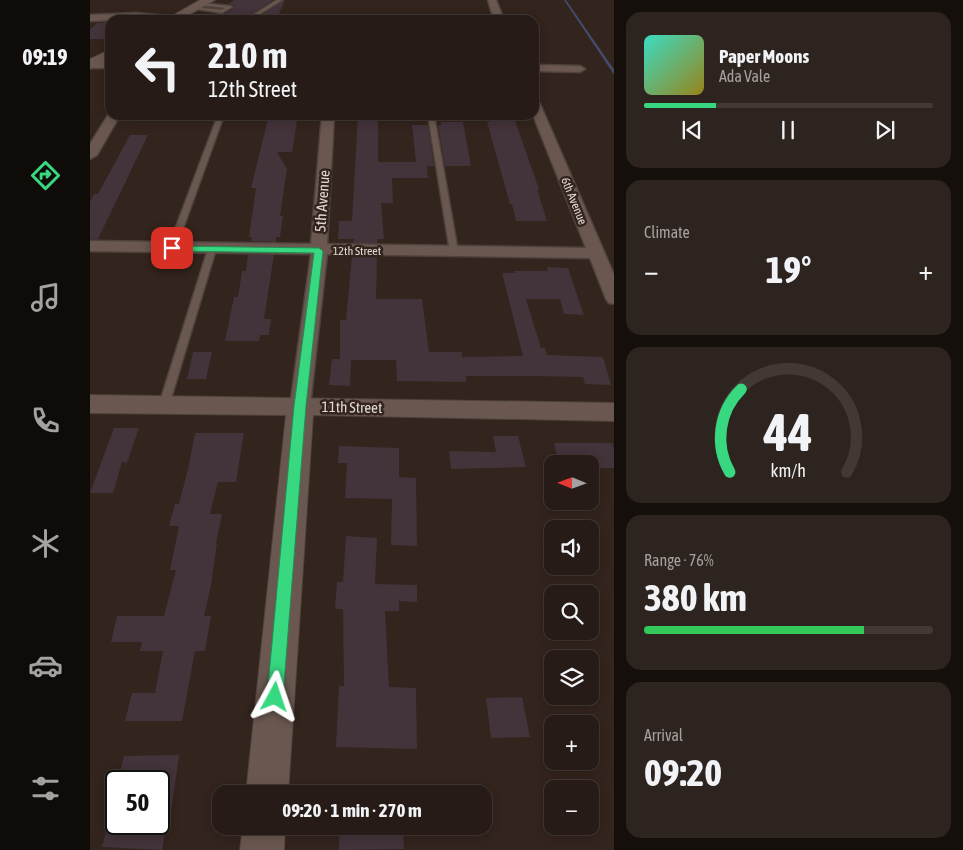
<!DOCTYPE html>
<html lang="en">
<head>
<meta charset="utf-8">
<style>
	body { margin:0; font-family:"Asap Condensed",sans-serif; background:#2e241f; color:#f1f3f6; height:100vh; display:flex; flex-direction:column; font-size:19px; white-space:nowrap }
	* { box-sizing:border-box; margin:0 }
	p { font-size:16px; color:#a4a1a1 }
	.icon { flex:none; width:28px; height:28px; fill:none; stroke:currentColor; stroke-width:2; stroke-linecap:round; stroke-linejoin:round }
	.map { position:relative; flex:1; overflow:hidden }
	.side { display:flex; flex-direction:column; gap:12px; padding:12px; background:#150f0c; width:349px }
	.side>* { flex:none }
	.banner { position:absolute; left:15px; top:15px; width:434px; height:105px; border-radius:15px; box-shadow:0 2px 12px #0003,0 0 0 1px #423935; background:#261b16; color:#f1f3f6; overflow:hidden }
	.needle { width:32px; rotate:271deg }
	.controls { position:absolute; left:454px; top:455px; display:grid; gap:10px }
	.controls a { display:grid; place-items:center; width:55px; height:55px; border-radius:10px; background:#261b16; box-shadow:0 2px 12px #0003,0 0 0 1px #423935; font-size:25px }
	.speed { position:absolute; left:15px; top:770px; display:flex; gap:10px; font-size:25px; font-weight:700; text-align:center }
	.speed>* { display:grid; place-content:center; width:65px; height:65px; border-radius:50%; background:#261b16; box-shadow:0 2px 12px #0003,0 0 0 1px #423935; line-height:1 }
	.speed .limit { border:2px solid #111; border-radius:8px; background:#fff; color:#111 }
	.pin { position:absolute; display:grid; place-items:center; width:42px; height:42px; color:#fff; margin:-21px; border-radius:10px; box-shadow:0 2px 8px #0006 }
	.me { position:absolute; width:55px; margin:-28px; rotate:5deg; stroke-linejoin:round; filter:drop-shadow(0 0 4px #0008) }
	.turn { display:flex; align-items:center; gap:18px; height:105px; padding:0 20px; font-size:22px }
	.turn .icon { width:65px; height:65px; stroke-width:2.5 }
	.turn b { display:block; font-size:35px; line-height:42px }
	.big { font-size:38px; font-weight:700; line-height:1.1 }
	.side .tile { flex:1; display:flex; flex-direction:column; justify-content:center; gap:8px; min-width:0; padding:0 18px; border-radius:15px; background:#2e241f }
	.side .dial { align-items:center; gap:0 }
	.dial svg { height:130px; overflow:visible; fill:none; stroke:#423935; stroke-width:7; stroke-linecap:round; text-anchor:middle }
	.dial text { fill:#f1f3f6; stroke:none }
	.song { display:flex; align-items:center; gap:15px }
	.cover { width:60px; height:60px; border-radius:8px; background:linear-gradient(135deg,hsl(170 70% 55%),hsl(50 70% 35%)) }
	.played { height:5px; border-radius:2px; background:linear-gradient(90deg,#37d880 25%,#423935 25%) }
	.keys { display:flex; justify-content:space-around; direction:ltr }
	.heat { display:flex; justify-content:space-between; align-items:center; font-size:28px; direction:ltr }
	.charge { height:8px; border-radius:4px; background:linear-gradient(90deg,#34c759 76%,#423935 0) }
	.trip { position:absolute; left:122px; top:785px; width:280px; height:50px; border-radius:15px; background:#261b16; box-shadow:0 2px 12px #0003,0 0 0 1px #423935; font-weight:700; line-height:50px; text-align:center }
	main { display:flex; flex:1; min-height:0 }
	.menu { display:flex; flex-direction:column; width:90px; justify-content:space-around; align-items:center; background:#0f0b09; color:#a4a1a1 }
	.menu .icon { width:35px; height:35px }
	.menu .on { color:#37d880 }
	.menu b { font-size:22px; color:#f1f3f6 }
	.map>svg:first-child { display:block }
	.lines { fill:none; stroke-linecap:round; stroke-linejoin:round }
	.stream { fill:#444c6d; fill-rule:evenodd }
	.building { fill:#43333b }
	.service-casing { stroke:#4e423c; stroke-width:3 }
	.minor-casing { stroke:#4e423c; stroke-width:3 }
	.secondary-casing { stroke:#4e423c; stroke-width:2 }
	.service { fill:#6a5850; fill-rule:evenodd }
	.minor { fill:#6a5850; fill-rule:evenodd }
	.secondary { fill:#6a5850; fill-rule:evenodd }
	.route { fill:#37d880; stroke:#248c53 }
	.labels { text-anchor:middle; dominant-baseline:central; stroke-width:5; stroke-linejoin:round; paint-order:stroke }
	.far-street-label { font-size:12px; fill:#e3d9d4; stroke:#33241d }
	.street-label { font-size:15px; fill:#e3d9d4; stroke:#33241d }
</style>
</head>
<body>
<main>
<nav class="menu">
<b>09:19</b>
<svg class="icon on" aria-label="directions" viewBox="0 0 24 24"><path d="M12 3l9 9-9 9-9-9zM9 14v-3h6M13 9l2 2-2 2"/></svg>
<svg class="icon" aria-label="music" viewBox="0 0 24 24"><path d="M9 18V5l10-2v13"/><circle cx="6" cy="18" r="3"/><circle cx="16" cy="16" r="3"/></svg>
<svg class="icon" aria-label="phone" viewBox="0 0 24 24"><path d="M5 4h4l2 5-3 2q2 4 5 5l2-3 5 2v4C11 20 4 13 5 4z"/></svg>
<svg class="icon" aria-label="climate" viewBox="0 0 24 24"><path d="M12 3v18M4 7l16 10M4 17L20 7"/></svg>
<svg class="icon" aria-label="car" viewBox="0 0 24 24"><path d="M5 17H2v-5l4-1 3-4h7l3 4 3 1v5h-3M9 17h6M6 11h13"/><circle cx="7" cy="17" r="2"/><circle cx="17" cy="17" r="2"/></svg>
<svg class="icon" aria-label="filters" viewBox="0 0 24 24"><path d="M4 7h16M4 17h16"/><circle cx="9" cy="7" r="2"/><circle cx="15" cy="17" r="2"/></svg>
</nav>
<div class="map">
<svg width="525" height="850" viewBox="0 0 525 850">
	<rect width="100%" height="100%" fill="#33241d"/>
	<g class="lines">
		<polygon class="stream" points="474,0 476,0 525,71 525,76"/>
	</g>
	<g class="building">
		<polygon points="144,0 183,0 158,16 123,16 126,14 133,15 143,9 144,6 139,4"/>
		<polygon points="195,0 188,16 170,16 194,0"/>
		<polygon points="20,22 20,39 0,39 0,30 7,23"/>
		<polygon points="179,115 208,115 202,152 187,152 197,169 190,216 193,216 190,237 186,237 186,242 161,241 162,237 159,237 166,188 161,188"/>
		<polygon points="268,115 288,115 288,162 326,162 322,125 338,125 344,166 337,166 338,178 302,178 303,203 291,203 294,239 288,239 287,243 263,243 264,239 248,239 249,221 262,221"/>
		<polygon points="401,115 423,115 449,189 447,189 457,221 426,221 422,204 420,204 397,122 402,121"/>
		<polygon points="351,122 373,122 381,166 355,166 348,125 351,125"/>
		<polygon points="40,135 58,135 8,239 0,239 0,202 4,194 8,194"/>
		<polygon points="158,255 184,255 174,319 181,319 179,335 170,335 169,341 135,341 144,297 148,297 152,271 156,271"/>
		<polygon points="262,256 287,257 286,299 332,299 339,352 372,352 372,357 433,356 412,273 425,273 424,271 458,271 457,267 478,268 494,315 474,314 470,299 436,299 451,348 455,348 457,355 513,357 521,385 495,384 493,377 441,376 376,376 376,382 307,381 306,360 261,360 260,386 239,385 242,359 250,359 250,320 256,320"/>
		<polygon points="103,352 122,352 116,379 97,379"/>
		<polygon points="24,428 49,428 37,463 32,462 23,493 0,493"/>
		<polygon points="105,433 154,433 146,482 128,482 120,514 132,514 126,543 127,543 121,585 114,616 121,616 115,651 105,651 92,721 35,721 42,693 65,693 73,651 50,651 52,642 21,642 27,616 74,616 86,570 80,570 89,526 79,526 85,504 89,504 98,469"/>
		<polygon points="403,436 428,436 436,467 361,469 359,451 406,452"/>
		<polygon points="464,443 522,443 525,451 525,468 500,468 500,464 469,464"/>
		<polygon points="249,446 309,448 309,477 326,478 327,546 301,545 302,499 255,498 257,463 248,463"/>
		<polygon points="256,536 287,538 285,584 327,585 327,602 309,601 309,611 295,611 299,687 326,688 327,749 246,747 249,686 254,686 253,609 245,609 247,582 253,582"/>
		<polygon points="432,697 440,737 401,738 396,698"/>
		<polygon points="89,755 79,827 76,827 72,850 12,847 18,824 69,824 69,781 28,781 34,756"/>
		<polygon points="249,826 313,826 314,849 249,850"/>
	</g>
	<g class="lines">
		<g class="service-casing">
			<g id="service">
				<polygon points="187,0 192,0 160,20 155,20"/>
				<polygon points="110,3 140,6 142,7 132,13 101,8 103,7 131,10 135,8 112,5"/>
				<polygon points="128,115 134,115 86,248 82,251 79,250 78,248"/>
				<polygon points="338,115 344,115 368,252 364,255 360,252"/>
				<polygon points="122,246 126,249 79,405 74,409 70,408 69,405 118,249"/>
			</g>
		</g>
		<g class="minor-casing">
			<g id="minor">
				<polygon points="398,0 406,0 414,20 404,20"/>
				<polygon points="46,13 88,17 93,20 46,19 0,21 0,15"/>
				<rect x="0" y="62" width="20" height="6"/>
				<polygon points="444,65 490,66 495,69 490,72 444,71"/>
				<polygon points="444,100 450,104 525,277 525,304 519,303 516,299 500,258 237,254 220,406 217,411 210,413 203,411 200,406 221,254 0,251 0,241 221,244 232,115 244,115 237,244 496,248 443,115"/>
				<polygon points="20,112 20,115 30,115 7,155 0,159 0,144"/>
			</g>
		</g>
		<g class="secondary-casing">
			<g id="secondary">
				<polygon points="110,0 125,0 90,20 75,20"/>
				<polygon points="20,50 20,59 0,69 0,59"/>
				<polygon points="0,395 525,403 525,421 223,415 198,794 156,794 196,415 0,413"/>
				<polygon points="153,826 195,826 194,850 150,850"/>
			</g>
		</g>
		<use href="#service" class="service"/>
		<use href="#minor" class="minor"/>
		<use href="#secondary" class="secondary"/>
	</g>
	<polygon class="route" points="79,246 229,248 233,251 216,406 193,697 191,702 185,704 180,702 177,697 204,406 224,253 82,251 78,248"/>
	<g class="labels">
		<g class="far-street-label">
			<text transform="translate(484 201) rotate(68)">6th Avenue</text>
			<text x="267" y="251">12th Street</text>
		</g>
		<g class="street-label">
			<text transform="translate(232 201) rotate(-86)">5th Avenue</text>
			<text transform="translate(262 407) rotate(1)">11th Street</text>
		</g>
	</g>
</svg>
<div class="controls">
<a><svg class="needle" viewBox="-14 -14 28 28"><path d="M0-13l5 13h-10z" fill="#e53935"/><path d="M0 13l5-13h-10z" fill="#a4a1a1"/></svg></a>
<a><svg class="icon" aria-label="sound" viewBox="0 0 24 24"><path d="M4 9h4l5-4v14l-5-4H4zM17 9q2 3 0 6"/></svg></a>
<a><svg class="icon" aria-label="search" viewBox="0 0 24 24"><circle cx="10" cy="10" r="6"/><path d="M15 15l6 6"/></svg></a>
<a><svg class="icon" aria-label="layers" viewBox="0 0 24 24"><path d="M12 4l9 5-9 5-9-5zM3 14l9 5 9-5"/></svg></a>
<a>+</a>
<a>−</a>
</div>
<div class="speed"><div class="limit">50</div></div>
<div class="pin" style="left:82px;top:248px;background:#d93025"><svg class="icon" aria-label="arrive" viewBox="0 0 24 24"><path d="M6 21V4h12l-3 4 3 4H6"/></svg></div>
<svg class="me" style="left:185px;top:697px" viewBox="-20 -20 40 40"><path d="M0-17L14 15 0 8-14 15z" fill="#37d880" stroke="#fff" stroke-width="4"/></svg>
<div class="trip">09:20 · 1 min · 270 m</div>
<div class="banner">
<div class="turn"><svg class="icon" aria-label="left" viewBox="0 0 24 24"><path d="M17 20v-9H6M10 6l-5 5 5 5"/></svg><div><b>210 m</b>12th Street</div></div>
</div>
</div>
<section class="side">
<div class="tile">
<div class="song"><i class="cover"></i><div><b>Paper Moons</b><p>Ada Vale</p></div></div>
<div class="played"></div>
<div class="keys"><svg class="icon" aria-label="previous" viewBox="0 0 24 24"><path d="M18 5L8 12l10 7zM5 5v14"/></svg><svg class="icon" aria-label="pause" viewBox="0 0 24 24"><path d="M8 5v14M16 5v14"/></svg><svg class="icon" aria-label="next" viewBox="0 0 24 24"><path d="M6 5l10 7-10 7zM19 5v14"/></svg></div>
</div>
<div class="tile"><p>Climate</p>
<div class="heat"><a>−</a><b class="big">19°</b><a>+</a></div>
</div>
<div class="tile dial"><svg viewBox="0 0 100 80">
<path d="M14 69A42 42 0 1 1 86 69"/>
<path d="M14 69A42 42 0 0 1 21 18" stroke="#37d880"/>
<text x="50" y="56" font-size="32" font-weight="700">44</text>
<text x="50" y="72" font-size="11">km/h</text>
</svg></div>
<div class="tile"><p>Range · 76%</p><b class="big">380 km</b><div class="charge"></div></div>
<div class="tile"><p>Arrival</p><b class="big">09:20</b></div>
</section>
</main>
</body>
</html>
